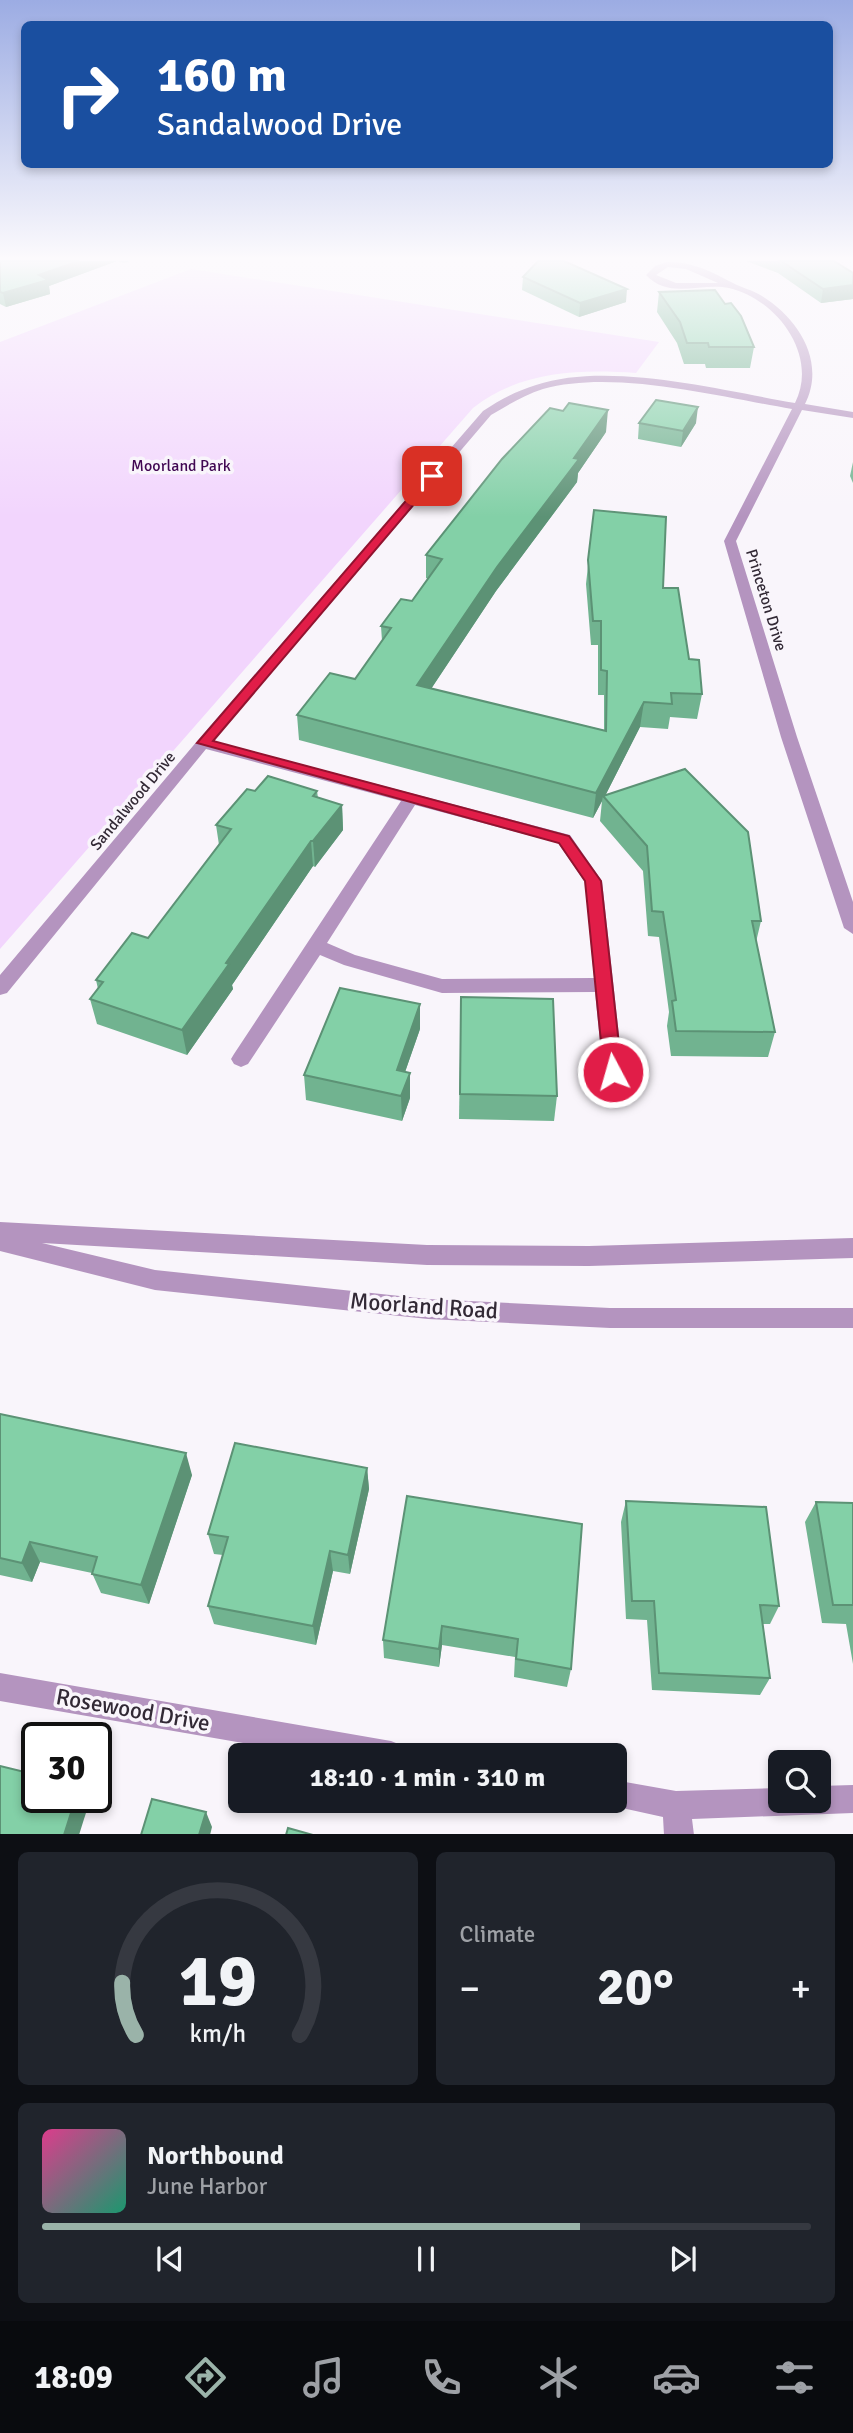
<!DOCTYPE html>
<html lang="en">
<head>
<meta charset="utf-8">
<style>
	body { margin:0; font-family:Signika,sans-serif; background:#20242c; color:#f1f3f6; height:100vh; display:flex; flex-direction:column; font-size:26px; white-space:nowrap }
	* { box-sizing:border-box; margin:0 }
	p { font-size:23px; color:#9ea1a6 }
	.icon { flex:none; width:38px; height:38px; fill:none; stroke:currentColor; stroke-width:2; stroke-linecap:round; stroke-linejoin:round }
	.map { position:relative; height:1834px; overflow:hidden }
	.sheet { display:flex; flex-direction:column; gap:18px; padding:18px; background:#0d0f14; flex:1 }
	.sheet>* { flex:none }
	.banner { position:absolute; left:21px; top:21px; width:812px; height:147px; border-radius:10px; box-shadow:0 4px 10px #0003; background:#1a4fa0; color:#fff; overflow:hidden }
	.tools { position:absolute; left:768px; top:1750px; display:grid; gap:14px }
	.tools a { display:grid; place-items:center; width:63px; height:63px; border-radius:10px; background:#171b24; box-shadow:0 4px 10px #0003; font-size:35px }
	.speed { position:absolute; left:21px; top:1722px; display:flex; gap:14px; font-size:35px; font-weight:700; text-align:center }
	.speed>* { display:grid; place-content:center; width:91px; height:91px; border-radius:50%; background:#171b24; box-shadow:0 4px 10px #0003; line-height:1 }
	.speed .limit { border:4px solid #111; border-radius:10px; background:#fff; color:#111 }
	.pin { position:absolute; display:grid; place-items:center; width:60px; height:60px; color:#fff; margin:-30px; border-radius:14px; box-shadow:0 4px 10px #0006 }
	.me { position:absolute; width:77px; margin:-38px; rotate:354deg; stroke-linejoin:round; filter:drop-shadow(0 0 5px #0008) }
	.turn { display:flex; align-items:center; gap:24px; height:147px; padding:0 21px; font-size:32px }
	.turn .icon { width:91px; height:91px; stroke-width:2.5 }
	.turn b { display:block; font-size:49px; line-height:60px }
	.big { font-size:52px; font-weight:700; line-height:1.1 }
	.sheet .card { flex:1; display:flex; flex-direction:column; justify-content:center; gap:10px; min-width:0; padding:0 24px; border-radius:10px; background:#20242c }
	.sheet .dial { align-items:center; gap:0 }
	.dial svg { height:182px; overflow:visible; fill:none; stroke:#363941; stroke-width:7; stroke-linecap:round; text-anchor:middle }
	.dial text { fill:#f1f3f6; stroke:none }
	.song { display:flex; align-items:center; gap:21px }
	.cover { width:84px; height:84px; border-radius:10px; background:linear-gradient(135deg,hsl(330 70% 55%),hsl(160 70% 35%)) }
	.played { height:7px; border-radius:4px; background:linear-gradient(90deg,#9ab3a9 70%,#363941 70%) }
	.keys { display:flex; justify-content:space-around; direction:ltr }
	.heat { display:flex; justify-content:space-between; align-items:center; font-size:38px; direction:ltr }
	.sheet .tiles { flex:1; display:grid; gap:18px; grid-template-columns:1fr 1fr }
	.card:last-child { grid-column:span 2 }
	.trip { position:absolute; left:228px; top:1743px; width:399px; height:70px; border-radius:10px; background:#171b24; box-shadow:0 4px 10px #0003; font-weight:700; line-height:70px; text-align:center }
	.tab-bar { display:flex; height:112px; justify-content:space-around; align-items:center; background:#090b0e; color:#9ea1a6 }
	.tab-bar .icon { width:49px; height:49px }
	.tab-bar .active { color:#9ab3a9 }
	.tab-bar b { font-size:32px; color:#f1f3f6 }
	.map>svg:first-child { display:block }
	.green { fill:#f2d5fd }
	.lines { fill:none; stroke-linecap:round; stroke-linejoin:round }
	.minor { fill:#b494bf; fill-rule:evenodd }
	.wall { fill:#71b390 }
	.shaded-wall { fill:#5c9275 }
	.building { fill:#83d0a7; stroke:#5c9275; stroke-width:2 }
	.route { fill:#e11d48; stroke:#92132f; stroke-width:2 }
	.labels { text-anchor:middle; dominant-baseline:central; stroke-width:7; stroke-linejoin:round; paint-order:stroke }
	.far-park-label { font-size:16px; fill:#410852; stroke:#f9f5fb }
	.far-street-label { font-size:16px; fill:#322935; stroke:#f9f5fb }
	.near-street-label { font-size:23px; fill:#322935; stroke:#f9f5fb }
</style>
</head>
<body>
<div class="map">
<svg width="853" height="1835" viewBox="0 0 853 1835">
	<rect width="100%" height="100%" fill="#f9f5fb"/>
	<path class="green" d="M191 269 659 342 636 373C579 369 520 371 473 408L0 949V342Z"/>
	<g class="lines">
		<g class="minor">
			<path d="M667 262C692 261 712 272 733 283 742 288 753 290 762 296 799 319 826 362 805 404L853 412V418L802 410 736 541 797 737 853 902V934L844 928 781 737 724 541 792 409C720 397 614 369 543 389 524 395 508 405 491 415L213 741 570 835 602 881 623 1072 620 1077 613 1080 606 1077 603 1072 595 992 442 993 344 965 320 955 248 1064 241 1067 234 1064 231 1059 234 1054 401 801 206 749 7 993 0 995V975L198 740 483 411C500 400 516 391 536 385 609 361 719 390 795 403 819 356 777 299 729 288 701 282 669 300 646 275L655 266ZM668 267 686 269 718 283H676L656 275ZM415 805 558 843 585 882 594 978 442 979 355 955 327 943Z"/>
			<polygon points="0,1222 427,1245 589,1246 853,1238 853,1258 589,1266 427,1265 42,1243 155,1270 428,1299 610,1308 853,1308 853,1328 610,1328 428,1319 155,1290 0,1251"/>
			<polygon points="0,1673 391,1741 401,1745 405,1755 312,1755 0,1701"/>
			<polygon points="614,1780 676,1791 780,1788 780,1801 819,1801 819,1786 853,1785 853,1813 692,1819 694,1835 664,1835 663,1817 604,1804 602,1801 614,1801"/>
		</g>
	</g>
	<g class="wall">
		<polygon points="0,261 130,261 124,263 117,261 49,286 50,294 6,307 0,304"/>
		<polygon points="746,261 834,261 853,273 853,299 821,303 778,273"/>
		<polygon points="523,277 626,302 579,317 522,290"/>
		<polygon points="659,292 754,347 750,368 706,368 705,364 684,364 677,343 657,312"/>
		<polygon points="639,423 696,423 681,447 638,439"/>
		<polygon points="606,432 578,473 577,482 496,591 431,689 604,730 604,695 598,695 598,645 591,645 586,584 594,510 663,588 702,694 697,719 670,717 668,729 640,727 605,796 761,921 756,942 775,1032 768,1057 671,1056 667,1026 669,1012 659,937 648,936 643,871 600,821 602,801 593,818 299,740 297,715 355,679 382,641 381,626 412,601 428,579 426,578 426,555"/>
		<polygon points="853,462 853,483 850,476"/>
		<polygon points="255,791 317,791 318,798 342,805 343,830 315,867 313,866 232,985 233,989 187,1055 97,1024 90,999 98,989 96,980 148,938 219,845 216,825"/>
		<polygon points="461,997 557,1096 554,1121 459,1119"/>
		<polygon points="420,1029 405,1072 410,1098 402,1121 306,1100 304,1075"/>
		<polygon points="0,1414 192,1475 149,1604 101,1593 92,1573 40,1562 32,1582 0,1575"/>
		<polygon points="367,1468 369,1489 350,1574 333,1571 316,1645 214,1624 208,1606 223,1555 214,1554 208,1534"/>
		<polygon points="407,1496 571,1669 567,1687 514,1677 515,1657 442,1645 439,1667 384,1658 383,1640"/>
		<polygon points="626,1501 779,1606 770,1624 763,1624 770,1678 760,1695 652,1690 647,1620 626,1619 621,1522"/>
		<polygon points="816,1502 853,1503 853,1664 846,1624 822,1623 805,1522"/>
	</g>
	<g class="shaded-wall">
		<polygon points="79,261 117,261 49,286 50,294 6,307 3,293 39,275"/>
		<polygon points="853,285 853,299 821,303 823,289"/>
		<polygon points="627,289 626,302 579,317 580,303"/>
		<polygon points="698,407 696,423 681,447 683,431"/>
		<polygon points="608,410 606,432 578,473 577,482 496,591 417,710 417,685 497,567"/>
		<polygon points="644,702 640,727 604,798 603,796 602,801 593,818 596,793"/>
		<polygon points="342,805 343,830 315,867 313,841"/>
		<polygon points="311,841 313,866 232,985 233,989 187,1055 182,1030 226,963"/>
		<polygon points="420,1004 420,1029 397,1095 397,1070"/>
		<polygon points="410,1073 410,1098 402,1121 401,1096"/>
		<polygon points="186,1453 192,1475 149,1604 141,1585"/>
		<polygon points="367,1468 369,1489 350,1574 348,1555"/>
		<polygon points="30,1542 40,1562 32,1582 22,1563"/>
		<polygon points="330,1551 333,1571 316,1645 313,1626"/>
		<polygon points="442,1626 442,1645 439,1667 439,1649"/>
		<polygon points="76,1797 88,1797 90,1800 79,1835 64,1835"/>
		<polygon points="206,1812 212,1827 210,1835 199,1835"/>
	</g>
	<g class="building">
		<polygon points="0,261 79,261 39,275 48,280 3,293 0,292"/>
		<polygon points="538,261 564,261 627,289 580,303 523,277"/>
		<polygon points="781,261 834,261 853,273 853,285 823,289"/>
		<polygon points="715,290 725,304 731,303 741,316 754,347 709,347 708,343 687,343 680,322 659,292"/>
		<polygon points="656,400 698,407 683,431 639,423"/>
		<polygon points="569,403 608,410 574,458 579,459 497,567 417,685 606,731 607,671 601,670 601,621 593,621 588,560 594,510 666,517 663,588 678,588 689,659 699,660 702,694 671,693 672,704 644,702 596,793 297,715 330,673 355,679 391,628 381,626 401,599 412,601 442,559 426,555 502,459 550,408 563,411"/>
		<polygon points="685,769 748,832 761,921 752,921 775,1032 676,1031 672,1001 676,1000 663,912 652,911 647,846 603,796"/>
		<polygon points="268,776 317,791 313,796 342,805 313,841 311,841 226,963 229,964 182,1030 90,999 103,982 96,980 132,933 148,938 231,829 216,825 247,789 255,791"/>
		<polygon points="340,988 420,1004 397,1070 410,1073 401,1096 304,1075"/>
		<polygon points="461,997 553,999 557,1096 460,1094"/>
		<polygon points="0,1414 186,1453 141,1585 92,1574 97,1557 30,1542 22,1563 0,1558"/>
		<polygon points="235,1443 367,1468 348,1555 330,1551 313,1626 208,1606 228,1537 208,1534"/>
		<polygon points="407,1496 582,1524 571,1669 516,1659 518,1639 442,1626 439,1649 383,1640"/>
		<polygon points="626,1501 766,1507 779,1606 760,1605 770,1678 659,1673 654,1601 632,1601"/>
		<polygon points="816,1502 853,1503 853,1605 833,1605"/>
		<polygon points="0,1766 37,1775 37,1797 76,1797 64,1835 0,1835"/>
		<polygon points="152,1799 206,1812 199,1835 141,1835"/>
		<polygon points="288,1828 313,1835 286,1835"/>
	</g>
	<linearGradient id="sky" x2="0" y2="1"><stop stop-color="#9cace3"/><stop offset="0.5" stop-color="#fcfafd"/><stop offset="1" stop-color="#fcfafd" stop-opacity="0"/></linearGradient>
	<rect width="853" height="517" fill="url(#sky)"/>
	<polygon class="route" points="429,474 438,476 213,741 569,836 601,881 622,1072 613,1079 604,1072 585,881 559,843 197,743"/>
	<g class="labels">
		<g class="far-park-label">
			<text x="181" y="466">Moorland Park</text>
		</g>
		<g class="far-street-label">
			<text transform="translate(766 600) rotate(73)">Princeton Drive</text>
			<text transform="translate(133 801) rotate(-50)">Sandalwood Drive</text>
		</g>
		<g class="near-street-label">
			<text transform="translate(424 1306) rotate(4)">Moorland Road</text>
			<text transform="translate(133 1710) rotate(10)">Rosewood Drive</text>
		</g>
	</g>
</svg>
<div class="tools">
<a><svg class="icon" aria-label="search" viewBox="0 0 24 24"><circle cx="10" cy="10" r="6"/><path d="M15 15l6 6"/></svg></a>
</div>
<div class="speed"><div class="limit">30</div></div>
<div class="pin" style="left:432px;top:476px;background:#d93025"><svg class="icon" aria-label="arrive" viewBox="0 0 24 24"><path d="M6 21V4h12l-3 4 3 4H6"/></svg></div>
<svg class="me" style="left:613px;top:1072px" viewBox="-20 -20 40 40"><circle r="17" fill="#e11d48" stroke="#fff" stroke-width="3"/><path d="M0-11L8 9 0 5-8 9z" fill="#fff"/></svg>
<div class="trip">18:10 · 1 min · 310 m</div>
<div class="banner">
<div class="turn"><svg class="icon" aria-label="right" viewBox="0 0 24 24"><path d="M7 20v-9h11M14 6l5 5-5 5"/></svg><div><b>160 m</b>Sandalwood Drive</div></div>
</div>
</div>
<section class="sheet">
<div class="tiles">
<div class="card dial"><svg viewBox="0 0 100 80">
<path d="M14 69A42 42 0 1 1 86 69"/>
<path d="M14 69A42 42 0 0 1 8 46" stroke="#9ab3a9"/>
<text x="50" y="56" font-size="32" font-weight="700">19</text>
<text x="50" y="72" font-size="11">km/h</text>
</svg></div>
<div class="card"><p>Climate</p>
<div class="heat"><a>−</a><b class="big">20°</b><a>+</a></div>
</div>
<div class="card">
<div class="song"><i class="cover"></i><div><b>Northbound</b><p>June Harbor</p></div></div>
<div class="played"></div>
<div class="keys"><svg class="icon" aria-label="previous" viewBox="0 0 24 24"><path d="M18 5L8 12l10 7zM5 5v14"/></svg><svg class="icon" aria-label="pause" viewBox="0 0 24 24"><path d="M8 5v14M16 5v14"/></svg><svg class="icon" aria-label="next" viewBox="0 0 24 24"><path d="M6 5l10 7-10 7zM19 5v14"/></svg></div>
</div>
</div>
</section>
<nav class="tab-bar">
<b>18:09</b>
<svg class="icon active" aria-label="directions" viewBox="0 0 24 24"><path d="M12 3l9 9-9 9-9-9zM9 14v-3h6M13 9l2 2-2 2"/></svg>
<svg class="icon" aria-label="music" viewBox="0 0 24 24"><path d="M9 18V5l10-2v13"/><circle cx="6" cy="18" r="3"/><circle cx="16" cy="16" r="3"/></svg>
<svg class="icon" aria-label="phone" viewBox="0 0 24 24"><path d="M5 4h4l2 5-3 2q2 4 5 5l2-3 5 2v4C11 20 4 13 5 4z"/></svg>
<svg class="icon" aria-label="climate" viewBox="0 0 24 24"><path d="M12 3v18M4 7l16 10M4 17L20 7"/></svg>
<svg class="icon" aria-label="car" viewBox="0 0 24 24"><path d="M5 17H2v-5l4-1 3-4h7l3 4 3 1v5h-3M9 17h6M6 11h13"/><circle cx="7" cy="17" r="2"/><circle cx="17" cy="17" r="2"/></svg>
<svg class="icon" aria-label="filters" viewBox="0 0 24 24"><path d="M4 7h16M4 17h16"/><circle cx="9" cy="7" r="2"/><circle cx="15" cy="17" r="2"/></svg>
</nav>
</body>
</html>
